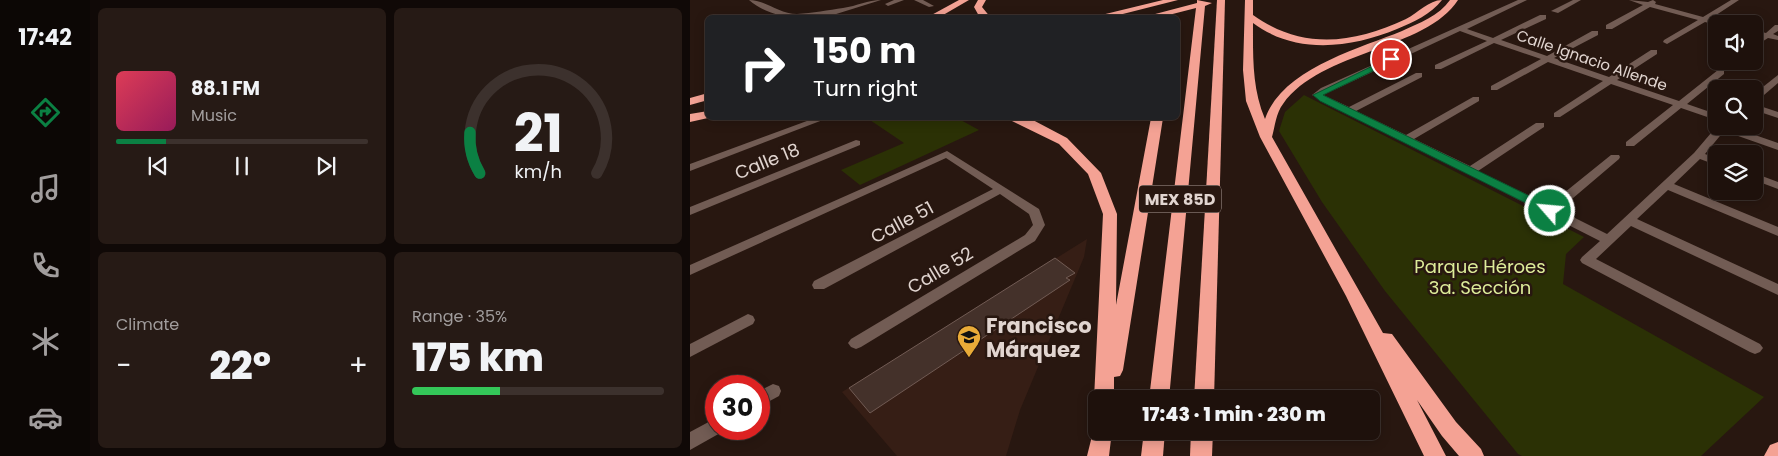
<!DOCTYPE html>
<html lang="en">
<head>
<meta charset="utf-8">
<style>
	body { margin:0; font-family:Poppins,sans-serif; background:#261a15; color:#f1f3f6; height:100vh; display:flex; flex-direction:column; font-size:19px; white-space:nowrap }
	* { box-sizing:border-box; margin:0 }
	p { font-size:16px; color:#a19d9d }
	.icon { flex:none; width:28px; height:28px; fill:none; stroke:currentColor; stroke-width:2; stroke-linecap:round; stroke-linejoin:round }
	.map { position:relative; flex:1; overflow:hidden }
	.side { display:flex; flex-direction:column; gap:8px; padding:8px; background:#100907; width:600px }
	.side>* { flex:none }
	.banner { position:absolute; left:15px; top:15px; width:475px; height:105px; border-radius:8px; box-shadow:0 2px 12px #0003,0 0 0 1px #3c312d; background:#202124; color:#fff; overflow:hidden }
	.controls { position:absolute; left:1018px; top:15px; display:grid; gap:10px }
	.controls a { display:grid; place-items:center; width:55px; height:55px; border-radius:8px; background:#1e110c; box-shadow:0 2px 12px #0003,0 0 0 1px #3c312d; font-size:25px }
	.speed { position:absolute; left:15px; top:375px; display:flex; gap:10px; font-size:25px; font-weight:700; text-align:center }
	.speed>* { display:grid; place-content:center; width:65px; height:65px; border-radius:50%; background:#1e110c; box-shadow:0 2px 12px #0003,0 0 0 1px #3c312d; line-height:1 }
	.speed .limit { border:8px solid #d22; background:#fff; color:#111 }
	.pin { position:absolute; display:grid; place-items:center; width:42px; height:42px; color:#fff; margin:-21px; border:2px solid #fff; border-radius:50%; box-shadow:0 1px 5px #0007 }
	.me { position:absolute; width:55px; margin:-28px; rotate:297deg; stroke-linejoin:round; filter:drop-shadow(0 0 4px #0008) }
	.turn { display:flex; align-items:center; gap:18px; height:105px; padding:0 25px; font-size:22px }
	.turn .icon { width:65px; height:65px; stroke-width:2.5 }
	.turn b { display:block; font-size:35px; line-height:42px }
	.big { font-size:38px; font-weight:800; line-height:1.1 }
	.side .widget { flex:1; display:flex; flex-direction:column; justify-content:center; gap:8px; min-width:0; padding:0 18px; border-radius:8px; background:#261a15 }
	.side .dial { align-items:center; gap:0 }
	.dial svg { height:130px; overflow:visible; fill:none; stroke:#3c312d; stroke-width:7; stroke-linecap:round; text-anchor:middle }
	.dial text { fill:#f1f3f6; stroke:none }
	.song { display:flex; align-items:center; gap:15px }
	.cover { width:60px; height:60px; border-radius:8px; background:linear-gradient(135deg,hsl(350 70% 55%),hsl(330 70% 35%)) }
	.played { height:5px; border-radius:2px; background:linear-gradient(90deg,#0b8043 20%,#3c312d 20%) }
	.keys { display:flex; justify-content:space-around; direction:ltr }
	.heat { display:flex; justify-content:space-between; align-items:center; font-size:28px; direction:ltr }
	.charge { height:8px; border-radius:4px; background:linear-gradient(90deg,#34c759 35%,#3c312d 0) }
	.side .tiles { flex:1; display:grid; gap:8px; grid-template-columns:repeat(2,1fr) }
	.trip { position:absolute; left:398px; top:390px; width:292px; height:50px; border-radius:8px; background:#1e110c; box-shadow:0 2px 12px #0003,0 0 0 1px #3c312d; font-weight:800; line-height:50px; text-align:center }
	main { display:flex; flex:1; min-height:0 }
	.menu { display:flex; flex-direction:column; width:90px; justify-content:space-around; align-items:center; background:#0c0705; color:#a19d9d }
	.menu .icon { width:35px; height:35px }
	.menu .active { color:#0b8043 }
	.menu b { font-size:22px; color:#f1f3f6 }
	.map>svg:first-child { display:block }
	.built { fill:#361e15 }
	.green { fill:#2b3105 }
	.building { fill:#44312a; stroke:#715b54 }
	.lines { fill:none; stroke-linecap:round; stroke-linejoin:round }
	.minor { fill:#725c54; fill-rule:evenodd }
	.highway { fill:#f4a294; fill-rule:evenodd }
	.route { fill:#0b8043; stroke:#07532c }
	.labels { text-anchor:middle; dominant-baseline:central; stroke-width:5; stroke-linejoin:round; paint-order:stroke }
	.far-street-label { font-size:15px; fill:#e1d5d0; stroke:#281710 }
	.shield { fill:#281710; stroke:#aa9c96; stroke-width:1 }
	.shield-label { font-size:16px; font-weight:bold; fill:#e1d5d0 }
	.street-label { font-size:18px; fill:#e1d5d0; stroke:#281710 }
	.park-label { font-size:18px; fill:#ddec99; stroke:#281710 }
	.near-poi-label { font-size:21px; font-weight:bold; fill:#e1d5d0; stroke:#281710; text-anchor:start }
</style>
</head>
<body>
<main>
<nav class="menu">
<b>17:42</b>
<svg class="icon active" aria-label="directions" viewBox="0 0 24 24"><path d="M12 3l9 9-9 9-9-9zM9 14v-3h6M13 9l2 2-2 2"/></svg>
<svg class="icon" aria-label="music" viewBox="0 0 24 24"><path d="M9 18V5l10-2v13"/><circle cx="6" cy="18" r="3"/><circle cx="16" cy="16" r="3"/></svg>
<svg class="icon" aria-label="phone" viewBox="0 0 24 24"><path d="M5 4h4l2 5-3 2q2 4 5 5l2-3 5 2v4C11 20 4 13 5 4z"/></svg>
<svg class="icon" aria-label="climate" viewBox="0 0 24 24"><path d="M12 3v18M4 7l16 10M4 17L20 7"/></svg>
<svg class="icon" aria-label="car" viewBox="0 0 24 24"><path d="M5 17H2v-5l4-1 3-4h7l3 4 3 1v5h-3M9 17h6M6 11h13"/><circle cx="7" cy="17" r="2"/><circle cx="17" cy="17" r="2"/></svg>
</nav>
<section class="side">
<div class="tiles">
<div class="widget">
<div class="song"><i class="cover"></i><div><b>88.1 FM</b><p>Music</p></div></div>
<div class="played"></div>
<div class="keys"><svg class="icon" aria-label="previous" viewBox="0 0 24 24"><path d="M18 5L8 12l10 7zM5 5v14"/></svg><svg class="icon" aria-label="pause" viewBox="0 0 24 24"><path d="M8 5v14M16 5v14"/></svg><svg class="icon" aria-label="next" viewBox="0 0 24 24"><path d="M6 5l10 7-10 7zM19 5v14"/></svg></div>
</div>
<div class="widget dial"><svg viewBox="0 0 100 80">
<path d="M14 69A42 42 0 1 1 86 69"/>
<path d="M14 69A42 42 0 0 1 8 44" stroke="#0b8043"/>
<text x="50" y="56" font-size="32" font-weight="700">21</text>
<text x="50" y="72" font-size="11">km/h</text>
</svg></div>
<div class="widget"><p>Climate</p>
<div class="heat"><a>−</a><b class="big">22°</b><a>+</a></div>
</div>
<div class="widget"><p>Range · 35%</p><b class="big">175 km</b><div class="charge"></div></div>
</div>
</section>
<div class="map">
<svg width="1088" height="456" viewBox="0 0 1088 456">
	<rect width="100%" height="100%" fill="#281710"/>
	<polygon class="built" points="397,239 394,257 330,410 316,456 207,456 152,392"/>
	<g class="green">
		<polygon points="614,95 894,237 876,254 873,284 1074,397 1011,456 832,456 828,454 695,291 632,202 589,131 595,112"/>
		<polygon points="177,118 267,118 289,130 170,185 151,170 214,143"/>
	</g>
	<polygon class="building" points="365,258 385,273 376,278 380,280 180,413 159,388"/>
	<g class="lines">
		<g class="minor">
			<path d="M59 0C76 0 89 14 107 14 122 13 139 10 153 8 167 6 178 0 191 0L143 15 140 14C110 18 83 20 59 0Z"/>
			<polygon points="204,0 214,0 198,6 195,4"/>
			<polygon points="224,0 233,0 244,6 239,7"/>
			<polygon points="828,0 837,0 777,29 803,38 850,15 856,15 856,19 811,40 857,56 902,31 908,31 908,35 864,58 919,77 961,50 967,50 967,54 927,80 989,101 1028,70 1034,70 1034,74 997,104 1026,114 1026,120 991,108 944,146 936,146 936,142 983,105 921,84 870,117 864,117 864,113 913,81 858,62 807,90 801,90 801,86 851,59 804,43 751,69 745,69 745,65 797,41 770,31 633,95 659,107 726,73 732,73 732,77 666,111 716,135 783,97 789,97 789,101 724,139 780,166 846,123 854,123 854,127 788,171 859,205 921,155 929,155 930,157 929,159 869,210 917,234 1004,153 1027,126 1039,126 1088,143 1088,150 1034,131 1015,154 1026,158 1026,165 1010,159 984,184 1088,227 1088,236 978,190 947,219 1088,284 1088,295 941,226 906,259 1070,344 1073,348 1070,352 1065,354 1060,352 892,263 890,260 892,257 910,241 622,95 631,88"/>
			<polygon points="883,0 891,0 868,13 861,11"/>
			<polygon points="939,0 958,2 963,0 966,2 965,4 1013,17 1041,0 1049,0 1020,19 1036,24 1026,25 1015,22 977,44 973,42 974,40 1008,20 960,7 922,29 916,29 916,25 953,5"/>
			<polygon points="1085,25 1088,25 1088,31 1083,34 1088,36 1088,40 1078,38 1064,47 1064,41 1071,36 1064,34 1064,30 1076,33"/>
			<polygon points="1047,61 1042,65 1038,62 1038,61"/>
			<polygon points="1088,75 1088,83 1067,101 1064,102 1064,94"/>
			<polygon points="1064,104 1088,112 1088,118 1064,110"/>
			<polygon points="125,118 138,118 0,171 0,164"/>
			<polygon points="166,140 170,141 170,145 0,215 0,207"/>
			<polygon points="257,151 349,209 355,225 345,241 171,347 166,349 161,347 158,343 161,339 335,235 343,225 339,214 310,194 134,289 124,289 122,285 124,281 303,189 256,158 0,275 0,265"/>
			<polygon points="1064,173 1088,182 1088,189 1064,180"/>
			<polygon points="58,314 63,316 65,320 63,324 0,357 0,344"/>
			<polygon points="83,384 89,386 91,391 89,396 69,407 69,391"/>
			<polygon points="26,418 26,429 33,429 32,432 0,450 0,432"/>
		</g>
		<g class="highway">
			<polygon points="269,0 279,0 248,18 236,18"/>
			<polygon points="288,0 296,0 292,7 301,18 289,16 284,7"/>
			<polygon points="473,0 488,0 417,18 399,18"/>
			<polygon points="507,0 522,3 515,6 479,399 459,399 506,8 467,18 450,18 507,3"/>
			<polygon points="527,0 535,0 524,399 504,399"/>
			<path d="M555 0H563V15C612 50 663 44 716 19 728 13 739 0 752 0 741 14 724 22 707 29 661 48 606 55 563 23 563 57 562 88 575 119 592 69 668 49 712 31 729 23 749 16 760 0H768C736 50 631 50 593 104 586 113 585 126 582 137L693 333 702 334 766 422 791 449 794 456H769L752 436 727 400 756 456H734L656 296 570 137 556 101 553 70Z"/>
			<polygon points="18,93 18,100 0,105 0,98"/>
			<polygon points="18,111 18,118 0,122 0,114"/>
			<polygon points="316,118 341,119 377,138 411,173 427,214 426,305 461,118 473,118 433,370 430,376 424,377 424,399 406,399 406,404 404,399 413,214 398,174 369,144"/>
			<polygon points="405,424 406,424 406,431 422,431 419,456 397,456"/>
			<polygon points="454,431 475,431 473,456 451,456"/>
			<polygon points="501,431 523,431 522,456 500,456"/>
			<polygon points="1088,442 1088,456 1074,456 1080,445"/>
		</g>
	</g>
	<polygon class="route" points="701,57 705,59 704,61 633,95 864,208 864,213 856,213 630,101 623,95"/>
	<defs>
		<g id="school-pin" transform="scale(1.25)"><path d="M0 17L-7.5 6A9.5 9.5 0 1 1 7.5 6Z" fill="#e9ab38" stroke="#281710"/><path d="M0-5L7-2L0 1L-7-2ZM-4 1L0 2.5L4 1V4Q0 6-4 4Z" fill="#111"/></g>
	</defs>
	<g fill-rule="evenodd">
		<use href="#school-pin" x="279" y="337"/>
	</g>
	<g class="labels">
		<g class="far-street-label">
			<text transform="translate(902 60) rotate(19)">Calle Ignacio Allende</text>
		</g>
		<rect class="shield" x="449" y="185.5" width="82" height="27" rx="4"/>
		<g class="shield-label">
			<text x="490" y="199">MEX 85D</text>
		</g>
		<g class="street-label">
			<text transform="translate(77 161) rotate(-22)">Calle 18</text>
			<text transform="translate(212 222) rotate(-28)">Calle 51</text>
			<text transform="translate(250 270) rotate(-31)">Calle 52</text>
		</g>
		<g class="park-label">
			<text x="790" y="266">Parque Héroes<tspan x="790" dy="21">3a. Sección</tspan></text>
		</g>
		<g class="near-poi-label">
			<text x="296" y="325">Francisco<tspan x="296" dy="24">Márquez</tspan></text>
		</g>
	</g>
</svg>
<div class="controls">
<a><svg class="icon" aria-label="sound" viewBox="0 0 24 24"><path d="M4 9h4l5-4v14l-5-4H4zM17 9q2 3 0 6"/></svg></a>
<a><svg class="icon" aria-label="search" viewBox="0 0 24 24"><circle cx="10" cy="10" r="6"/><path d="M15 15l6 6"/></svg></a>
<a><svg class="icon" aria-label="layers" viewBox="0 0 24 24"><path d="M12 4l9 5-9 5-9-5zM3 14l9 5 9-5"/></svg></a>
</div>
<div class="speed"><div class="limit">30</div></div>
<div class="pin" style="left:701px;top:59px;background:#d93025"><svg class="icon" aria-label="arrive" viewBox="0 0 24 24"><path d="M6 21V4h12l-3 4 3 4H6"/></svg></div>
<svg class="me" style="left:860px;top:211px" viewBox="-20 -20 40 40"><circle r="17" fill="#0b8043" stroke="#fff" stroke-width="3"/><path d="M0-11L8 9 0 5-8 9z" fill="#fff"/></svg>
<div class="trip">17:43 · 1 min · 230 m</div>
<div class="banner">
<div class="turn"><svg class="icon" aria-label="right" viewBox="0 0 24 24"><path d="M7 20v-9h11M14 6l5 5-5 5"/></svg><div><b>150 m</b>Turn right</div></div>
</div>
</div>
</main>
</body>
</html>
